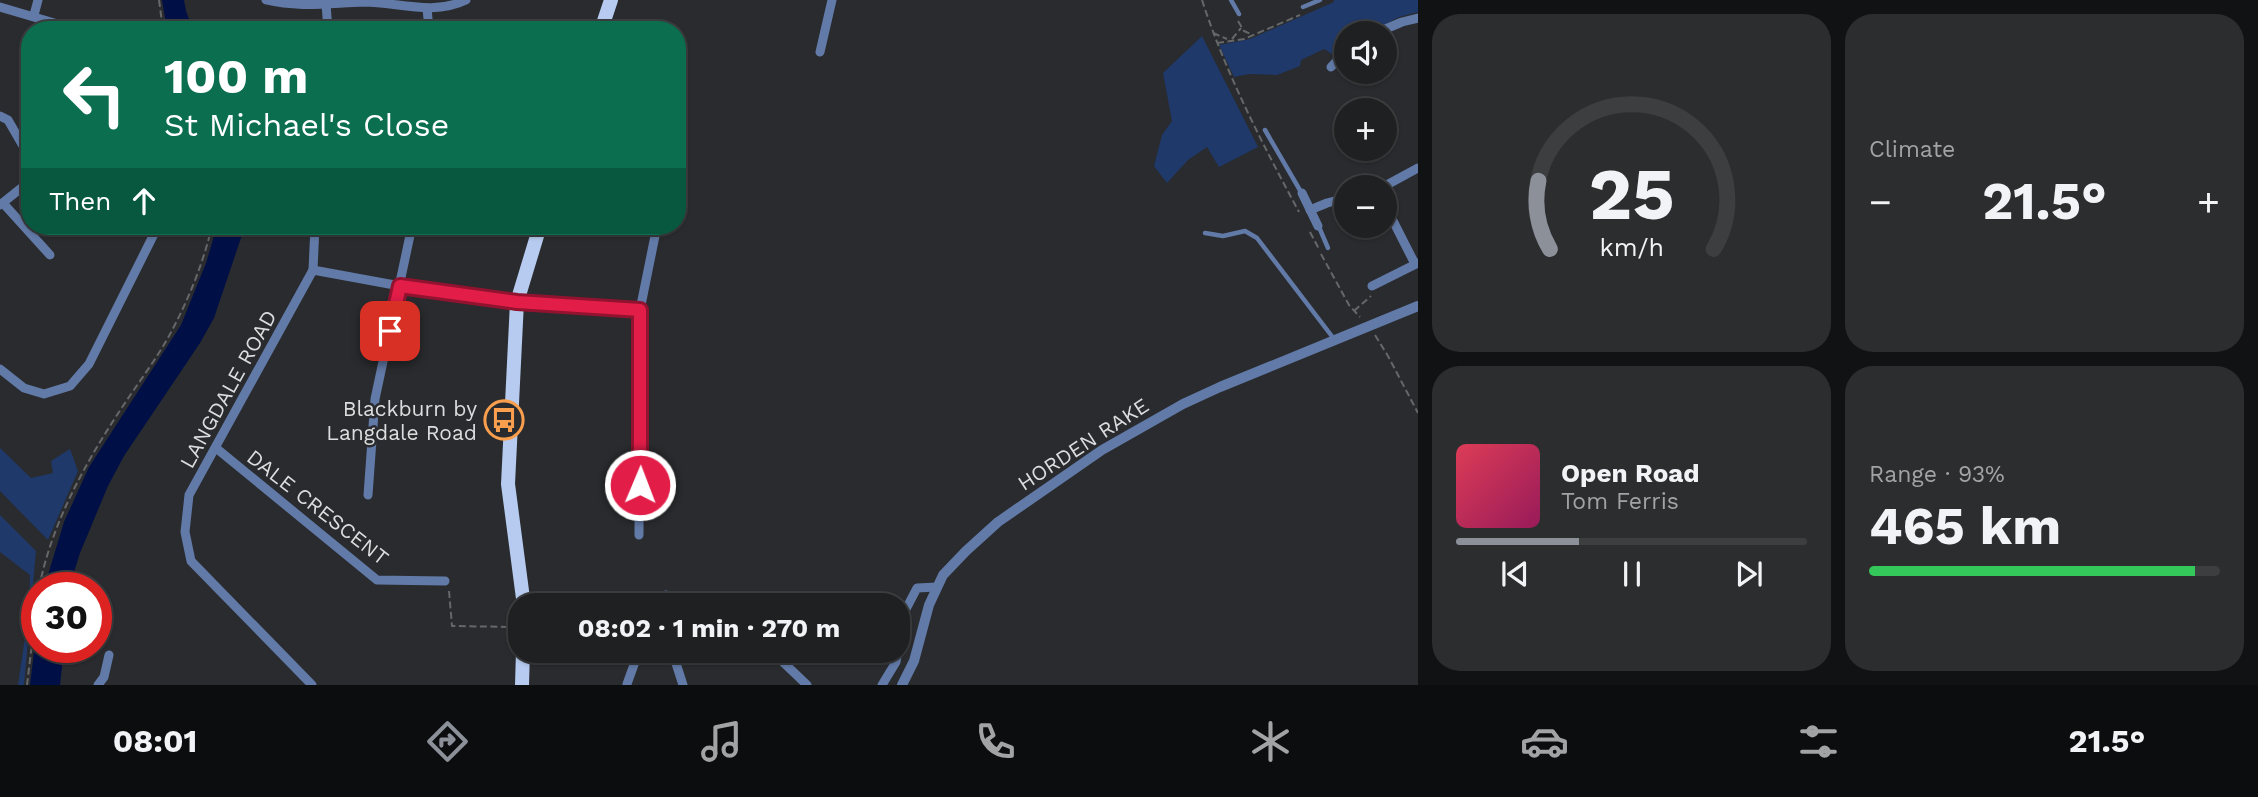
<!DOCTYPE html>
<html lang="en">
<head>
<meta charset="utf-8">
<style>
	body { margin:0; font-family:"Work Sans",sans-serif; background:#2c2d2f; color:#f1f3f6; height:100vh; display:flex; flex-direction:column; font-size:26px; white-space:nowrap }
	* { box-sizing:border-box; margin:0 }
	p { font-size:23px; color:#a1a3a5 }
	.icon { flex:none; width:38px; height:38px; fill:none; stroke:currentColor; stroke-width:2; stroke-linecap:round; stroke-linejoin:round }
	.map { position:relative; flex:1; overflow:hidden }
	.side { display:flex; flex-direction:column; gap:14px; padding:14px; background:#111213; width:840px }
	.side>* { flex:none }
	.banner { position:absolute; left:21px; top:21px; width:665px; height:214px; border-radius:28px; box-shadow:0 2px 5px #0004,0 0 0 2px #3c3e40; background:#0b6e4f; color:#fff; overflow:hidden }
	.buttons { position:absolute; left:1334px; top:21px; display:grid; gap:14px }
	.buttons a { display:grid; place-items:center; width:63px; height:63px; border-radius:50%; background:#1f2022; box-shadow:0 2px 5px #0004,0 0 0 2px #3c3e40; font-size:35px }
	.speed { position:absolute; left:21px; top:572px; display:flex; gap:14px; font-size:35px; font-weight:700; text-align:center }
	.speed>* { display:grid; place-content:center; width:91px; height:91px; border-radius:50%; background:#1f2022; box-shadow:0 2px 5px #0004,0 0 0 2px #3c3e40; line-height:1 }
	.speed .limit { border:10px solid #d22; background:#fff; color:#111 }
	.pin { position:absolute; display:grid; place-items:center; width:60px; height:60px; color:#fff; margin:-30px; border-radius:14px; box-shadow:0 4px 10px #0006 }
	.me { position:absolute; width:77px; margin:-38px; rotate:1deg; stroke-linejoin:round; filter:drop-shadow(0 0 5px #0008) }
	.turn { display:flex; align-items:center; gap:24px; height:147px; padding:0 28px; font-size:32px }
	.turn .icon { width:91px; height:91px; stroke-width:2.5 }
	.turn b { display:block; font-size:49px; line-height:60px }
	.then { display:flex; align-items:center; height:66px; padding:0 28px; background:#0003; gap:14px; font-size:26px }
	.big { font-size:52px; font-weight:700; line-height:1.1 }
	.side .tile { flex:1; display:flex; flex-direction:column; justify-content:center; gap:10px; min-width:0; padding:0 24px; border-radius:28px; background:#2c2d2f }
	.side .dial { align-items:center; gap:0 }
	.dial svg { height:182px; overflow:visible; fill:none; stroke:#3c3e40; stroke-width:7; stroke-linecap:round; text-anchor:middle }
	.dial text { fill:#f1f3f6; stroke:none }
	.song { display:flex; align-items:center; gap:21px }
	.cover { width:84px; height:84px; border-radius:10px; background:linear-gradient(135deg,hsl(350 70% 55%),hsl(330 70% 35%)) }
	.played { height:7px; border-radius:4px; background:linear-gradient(90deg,#8c9099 35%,#3c3e40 35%) }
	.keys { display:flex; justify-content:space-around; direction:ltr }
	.heat { display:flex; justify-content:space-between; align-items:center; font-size:38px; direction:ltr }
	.charge { height:10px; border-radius:5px; background:linear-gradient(90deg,#34c759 93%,#3c3e40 0) }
	.side .tiles { flex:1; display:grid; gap:14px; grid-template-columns:repeat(2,1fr) }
	.trip { position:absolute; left:508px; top:593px; width:402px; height:70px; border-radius:28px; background:#1f2022; box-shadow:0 2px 5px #0004,0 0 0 2px #3c3e40; font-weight:700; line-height:70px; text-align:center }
	.tab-bar { display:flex; height:112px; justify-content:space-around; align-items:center; background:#0c0d0e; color:#a1a3a5 }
	.tab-bar .icon { width:49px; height:49px }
	.tab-bar .active { color:#8c9099 }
	.tab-bar b { font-size:32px; color:#f1f3f6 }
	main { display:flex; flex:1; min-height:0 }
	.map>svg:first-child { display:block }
	.green { fill:#1f396a }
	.water { fill:#001047 }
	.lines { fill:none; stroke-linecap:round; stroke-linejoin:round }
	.path { stroke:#656769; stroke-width:2; stroke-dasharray:7 3.5; stroke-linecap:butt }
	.service { stroke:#627aa7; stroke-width:4.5 }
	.minor { stroke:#627aa7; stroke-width:9 }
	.tertiary { stroke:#627aa7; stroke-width:10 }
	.primary { stroke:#b6cbef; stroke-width:14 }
	.route-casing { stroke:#92132f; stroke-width:18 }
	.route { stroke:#e11d48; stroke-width:12 }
	.labels { text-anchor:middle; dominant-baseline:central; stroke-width:5; stroke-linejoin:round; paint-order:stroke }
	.street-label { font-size:21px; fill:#dcddde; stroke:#292b2e }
	.poi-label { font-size:21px; fill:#dcddde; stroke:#292b2e; text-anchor:end }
</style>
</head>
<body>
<main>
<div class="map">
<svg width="1418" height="685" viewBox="0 0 1418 685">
	<rect width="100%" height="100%" fill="#292b2e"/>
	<g class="green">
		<polygon points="1334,0 1418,0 1418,12 1399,17 1368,33 1346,33 1346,46 1332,54 1324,49 1301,60 1300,66 1277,75 1249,74 1234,77 1219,45 1250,39 1334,2"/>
		<polygon points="1202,36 1258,147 1219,167 1207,147 1188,160 1167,183 1154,166 1162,135 1172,121 1163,73"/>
		<polygon points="0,448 31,478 53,473 51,461 70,449 78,471 48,540 0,491"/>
		<polygon points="0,515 36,551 24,685 18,685 29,610 30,575 0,552"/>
	</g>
	<g class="water">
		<polygon points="162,0 184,0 186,11 193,30 167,30"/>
		<polygon points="217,226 245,226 214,318 200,343 124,456 108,486 80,553 69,588 44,588 64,522 89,467 181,325 206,263"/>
		<polygon points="37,627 37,648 64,648 60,685 30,685"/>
	</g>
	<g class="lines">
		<g class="path">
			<polyline points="159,0 163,30"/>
			<path d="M1202 0C1226 74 1262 143 1299 212"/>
			<polyline points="1238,21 1244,31 1253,35"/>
			<polyline points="1213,33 1227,39"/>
			<polyline points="1232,39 1241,28"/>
			<polyline points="1217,43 1244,39 1300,15"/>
			<polyline points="1310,232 1319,249"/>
			<polyline points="1321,254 1349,305 1360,317"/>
			<polyline points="1354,311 1371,296"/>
			<polyline points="1375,335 1388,356 1418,413"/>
			<path d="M39 588C53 517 91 453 131 394 144 375 158 356 169 336 188 301 203 264 212 226"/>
			<polyline points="449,591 452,626 515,627"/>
			<polyline points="27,685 37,602"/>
		</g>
		<g class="service">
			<polyline points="1231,0 1239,14"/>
			<polyline points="1303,7 1320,0"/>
			<polyline points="1265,130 1301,192"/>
			<polyline points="1319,227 1328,248"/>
			<polyline points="1205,233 1223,236 1245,231 1257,238 1334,339"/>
		</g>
		<g class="minor">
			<path d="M266 0C299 8 330 3 364 2 397 2 433 16 466 0"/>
			<polyline points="326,4 328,30"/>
			<polyline points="0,7 78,30"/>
			<polyline points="427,8 429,30"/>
			<polyline points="34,15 38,0"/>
			<polyline points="1376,33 1402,22 1418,18"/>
			<polyline points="820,52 832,0"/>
			<polyline points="1331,67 1346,51"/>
			<polyline points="0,116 8,120 30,158"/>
			<polyline points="1383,187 1418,168"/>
			<polyline points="1302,193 1318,226"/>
			<polyline points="3,203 50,255"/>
			<polyline points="1384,203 1415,264"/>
			<polyline points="0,205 30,181"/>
			<polyline points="1310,210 1327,203 1346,198"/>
			<polyline points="313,270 315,226"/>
			<polyline points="1372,286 1418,263"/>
			<polyline points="0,369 24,388 44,394 70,386 89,364 158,226"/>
			<polyline points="216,448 377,580 445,581"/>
			<polyline points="368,495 375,399 412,226"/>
			<polyline points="639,535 640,310 657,226"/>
			<polyline points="666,595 667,606"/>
			<polyline points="672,651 683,685"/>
			<polyline points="783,662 807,685"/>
			<polyline points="627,684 636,659 672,653"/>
			<polyline points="98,685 104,677 109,655"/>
			<polyline points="312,685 191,561 185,532 189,495 313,270 400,286 517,302 640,310"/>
			<polyline points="882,685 896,662 905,611 917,588 937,587"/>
		</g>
		<polyline class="tertiary" points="902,685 914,661 929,605 943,575 966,551 998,522 1102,450 1183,404 1220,387 1418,306"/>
		<g class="primary">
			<polyline points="601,30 611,0"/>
			<polyline points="524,606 508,484 517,302 540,226"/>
			<polyline points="522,685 523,651"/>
		</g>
	</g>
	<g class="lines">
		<g class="route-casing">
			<polyline id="route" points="390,331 400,286 517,302 640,310 640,485"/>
		</g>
		<use href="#route" class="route"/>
	</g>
	<defs>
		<g id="bus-ring" transform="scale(2.0125)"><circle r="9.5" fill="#292b2e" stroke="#f99f4d" stroke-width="1.5"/><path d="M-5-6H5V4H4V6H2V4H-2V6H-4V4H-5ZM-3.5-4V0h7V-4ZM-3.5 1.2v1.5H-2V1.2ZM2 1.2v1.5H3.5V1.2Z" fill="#f99f4d"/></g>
	</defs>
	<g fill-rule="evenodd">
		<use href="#bus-ring" x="504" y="420"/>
	</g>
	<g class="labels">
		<g class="street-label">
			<text transform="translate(228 389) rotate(-61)">LANGDALE ROAD</text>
			<text transform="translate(1083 444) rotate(-33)">HORDEN RAKE</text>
			<text transform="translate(318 507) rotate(38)">DALE CRESCENT</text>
		</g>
		<g class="poi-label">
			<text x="477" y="408">Blackburn by<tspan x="477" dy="24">Langdale Road</tspan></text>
		</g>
	</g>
</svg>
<div class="buttons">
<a><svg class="icon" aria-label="sound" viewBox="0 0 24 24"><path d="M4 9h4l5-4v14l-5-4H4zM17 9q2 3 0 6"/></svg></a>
<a>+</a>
<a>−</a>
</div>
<div class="speed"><div class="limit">30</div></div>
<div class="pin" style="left:390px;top:331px;background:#d93025"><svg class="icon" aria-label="arrive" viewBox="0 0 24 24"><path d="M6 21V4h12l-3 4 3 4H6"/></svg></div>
<svg class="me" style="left:640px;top:485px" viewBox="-20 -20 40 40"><circle r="17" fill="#e11d48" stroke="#fff" stroke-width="3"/><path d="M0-11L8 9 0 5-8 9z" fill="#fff"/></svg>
<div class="trip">08:02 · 1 min · 270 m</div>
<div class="banner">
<div class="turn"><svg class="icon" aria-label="left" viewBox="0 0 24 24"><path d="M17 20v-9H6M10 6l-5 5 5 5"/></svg><div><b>100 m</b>St Michael's Close</div></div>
<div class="then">Then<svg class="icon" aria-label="ahead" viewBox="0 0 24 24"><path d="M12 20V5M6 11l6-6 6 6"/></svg></div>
</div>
</div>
<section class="side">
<div class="tiles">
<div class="tile dial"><svg viewBox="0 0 100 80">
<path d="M14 69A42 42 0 1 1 86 69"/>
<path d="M14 69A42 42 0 0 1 9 39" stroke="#8c9099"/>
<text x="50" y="56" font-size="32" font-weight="700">25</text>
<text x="50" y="72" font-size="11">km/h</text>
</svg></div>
<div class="tile"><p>Climate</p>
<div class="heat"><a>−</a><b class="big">21.5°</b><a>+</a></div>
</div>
<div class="tile">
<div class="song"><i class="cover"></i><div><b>Open Road</b><p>Tom Ferris</p></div></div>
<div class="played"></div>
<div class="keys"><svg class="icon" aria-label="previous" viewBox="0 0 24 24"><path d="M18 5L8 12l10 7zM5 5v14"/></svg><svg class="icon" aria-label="pause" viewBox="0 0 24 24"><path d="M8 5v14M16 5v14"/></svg><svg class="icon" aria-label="next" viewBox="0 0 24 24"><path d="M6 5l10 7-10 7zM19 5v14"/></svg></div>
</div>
<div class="tile"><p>Range · 93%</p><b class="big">465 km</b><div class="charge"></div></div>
</div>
</section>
</main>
<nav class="tab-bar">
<b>08:01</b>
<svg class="icon active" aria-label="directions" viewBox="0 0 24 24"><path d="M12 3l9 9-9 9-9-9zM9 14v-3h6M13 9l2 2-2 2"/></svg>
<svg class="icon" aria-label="music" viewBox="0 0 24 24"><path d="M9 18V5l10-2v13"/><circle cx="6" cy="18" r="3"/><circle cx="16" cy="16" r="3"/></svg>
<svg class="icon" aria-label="phone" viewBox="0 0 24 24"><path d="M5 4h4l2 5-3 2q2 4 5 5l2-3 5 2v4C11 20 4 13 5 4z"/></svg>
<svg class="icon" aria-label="climate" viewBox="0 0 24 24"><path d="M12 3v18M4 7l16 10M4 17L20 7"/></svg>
<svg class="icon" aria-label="car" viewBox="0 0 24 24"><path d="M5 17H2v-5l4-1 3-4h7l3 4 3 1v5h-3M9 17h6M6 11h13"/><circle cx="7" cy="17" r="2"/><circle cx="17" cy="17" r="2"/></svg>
<svg class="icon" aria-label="filters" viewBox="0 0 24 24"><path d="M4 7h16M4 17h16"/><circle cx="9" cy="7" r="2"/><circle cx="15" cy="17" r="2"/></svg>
<b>21.5°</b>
</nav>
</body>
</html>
